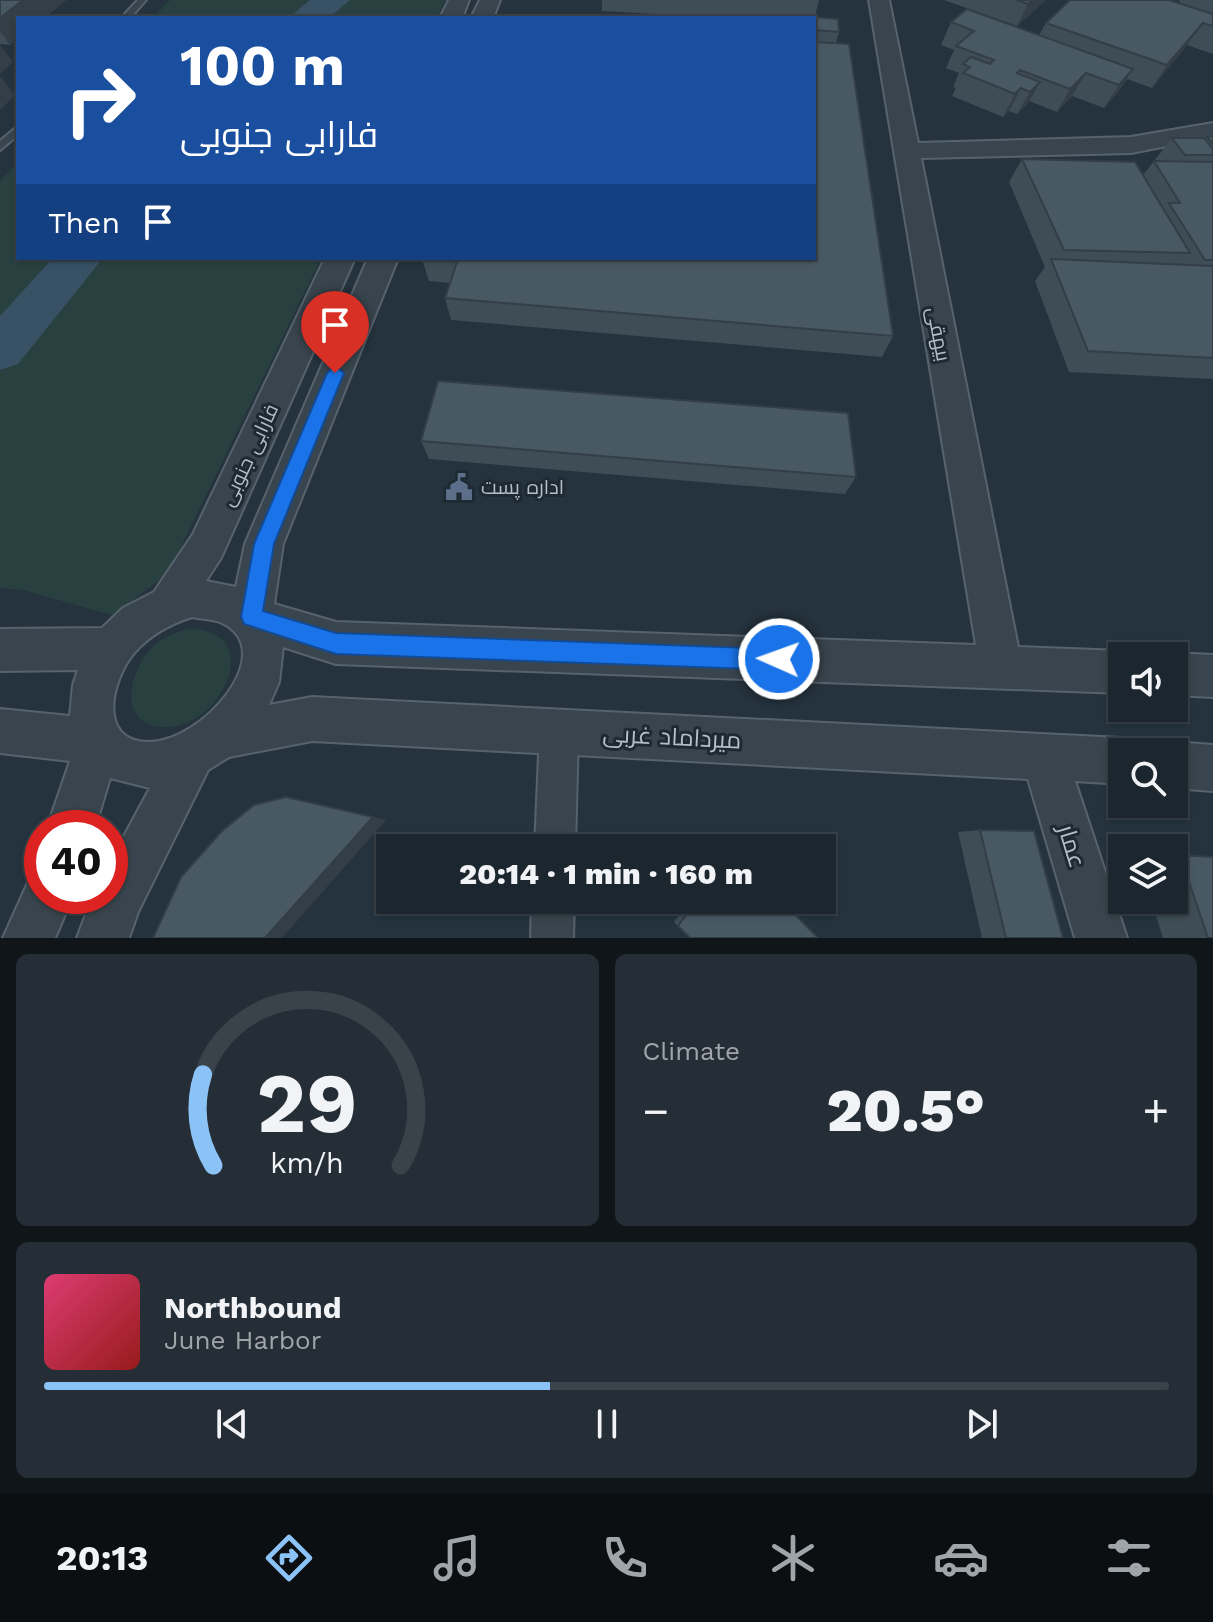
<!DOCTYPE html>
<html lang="en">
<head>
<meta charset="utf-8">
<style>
	body { margin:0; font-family:"Work Sans",Cairo,sans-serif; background:#252e36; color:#f1f3f6; height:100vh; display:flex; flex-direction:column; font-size:30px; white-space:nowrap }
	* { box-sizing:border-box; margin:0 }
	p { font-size:26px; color:#a0a5aa }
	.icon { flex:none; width:44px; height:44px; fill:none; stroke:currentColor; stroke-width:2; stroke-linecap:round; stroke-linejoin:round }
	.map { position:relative; height:938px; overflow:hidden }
	.drawer { display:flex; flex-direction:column; gap:16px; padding:16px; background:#0f1519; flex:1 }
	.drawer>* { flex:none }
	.guide { position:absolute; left:16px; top:16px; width:800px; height:244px; border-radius:0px; box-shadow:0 2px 6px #0004,0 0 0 2px #3a434a; background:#1a4fa0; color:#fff; overflow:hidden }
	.controls { position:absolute; left:1108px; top:642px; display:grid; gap:16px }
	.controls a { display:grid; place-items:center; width:80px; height:80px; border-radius:0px; background:#1c262e; box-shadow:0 2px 6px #0004,0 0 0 2px #3a434a; font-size:40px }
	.speed { position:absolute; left:24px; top:810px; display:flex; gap:16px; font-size:40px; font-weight:700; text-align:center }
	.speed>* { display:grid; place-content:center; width:104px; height:104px; border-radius:50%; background:#1c262e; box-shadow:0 2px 6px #0004,0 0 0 2px #3a434a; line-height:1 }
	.speed .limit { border:12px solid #d22; background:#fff; color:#111 }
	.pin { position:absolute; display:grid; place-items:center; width:68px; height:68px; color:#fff; margin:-82px -34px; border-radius:50% 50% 50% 0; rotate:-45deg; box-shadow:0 0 8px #0007 }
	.pin .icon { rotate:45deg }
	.me { position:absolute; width:88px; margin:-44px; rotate:272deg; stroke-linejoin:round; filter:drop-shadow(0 0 6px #0008) }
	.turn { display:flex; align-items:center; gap:28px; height:168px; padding:0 32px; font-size:36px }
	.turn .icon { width:104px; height:104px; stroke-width:2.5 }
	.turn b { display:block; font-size:56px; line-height:68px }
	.then { display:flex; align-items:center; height:76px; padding:0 32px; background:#0003; gap:16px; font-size:30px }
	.big { font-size:60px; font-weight:800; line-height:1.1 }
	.drawer .widget { flex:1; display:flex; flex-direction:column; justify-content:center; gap:12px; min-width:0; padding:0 28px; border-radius:12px; background:#252e36 }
	.drawer .dial { align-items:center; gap:0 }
	.dial svg { height:208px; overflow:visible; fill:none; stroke:#3a434a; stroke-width:7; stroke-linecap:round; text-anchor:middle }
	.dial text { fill:#f1f3f6; stroke:none }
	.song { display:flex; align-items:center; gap:24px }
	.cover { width:96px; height:96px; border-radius:12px; background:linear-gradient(135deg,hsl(340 70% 55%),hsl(0 70% 35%)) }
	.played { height:8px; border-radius:4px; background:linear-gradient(90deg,#8cc3f7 45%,#3a434a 45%) }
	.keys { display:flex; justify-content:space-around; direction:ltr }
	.heat { display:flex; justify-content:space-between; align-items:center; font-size:44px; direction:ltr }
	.drawer .tiles { flex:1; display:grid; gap:16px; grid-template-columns:1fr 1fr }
	.widget:last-child { grid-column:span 2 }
	.trip { position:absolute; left:376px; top:834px; width:460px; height:80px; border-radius:0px; background:#1c262e; box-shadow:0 2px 6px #0004,0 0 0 2px #3a434a; font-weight:800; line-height:80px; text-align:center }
	.tabs { display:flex; height:128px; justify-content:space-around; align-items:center; background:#0b0f12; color:#a0a5aa }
	.tabs .icon { width:56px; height:56px }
	.tabs .active { color:#8cc3f7 }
	.tabs b { font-size:36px; color:#f1f3f6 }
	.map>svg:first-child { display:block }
	.green { fill:#284140 }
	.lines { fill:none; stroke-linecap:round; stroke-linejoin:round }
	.river { fill:#395165; fill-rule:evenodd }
	.service-casing { stroke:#57626c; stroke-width:4 }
	.minor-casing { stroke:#57626c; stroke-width:4 }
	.tertiary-casing { stroke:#57626c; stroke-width:4 }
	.service { fill:#39454e; fill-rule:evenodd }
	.minor { fill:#39454e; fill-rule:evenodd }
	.tertiary { fill:#39454e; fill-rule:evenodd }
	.wall { fill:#3f4d56 }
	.shaded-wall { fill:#333e46 }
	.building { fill:#495964; stroke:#333e46; stroke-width:2 }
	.route { fill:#1a73e8; stroke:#114b97; stroke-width:2 }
	.labels { text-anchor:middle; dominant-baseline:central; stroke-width:6; stroke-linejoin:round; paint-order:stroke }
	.street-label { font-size:20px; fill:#b5bfc9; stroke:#1e2a33 }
	.poi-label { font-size:20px; fill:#b5bfc9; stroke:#1e2a33; text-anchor:start }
	.near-street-label { font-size:24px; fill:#b5bfc9; stroke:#1e2a33 }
</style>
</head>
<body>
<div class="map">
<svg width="1213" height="938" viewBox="0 0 1213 938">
	<rect width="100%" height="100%" fill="#25333e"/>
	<g class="green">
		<polygon points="170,0 445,0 437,18 153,18"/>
		<polygon points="18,162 18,258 321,258 168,574 112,615 23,590 0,588 0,181"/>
		<path d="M189 629C269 630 220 731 163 727 113 724 131 665 156 644 166 636 177 632 189 629Z"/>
	</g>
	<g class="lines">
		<g class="river">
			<polygon points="310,0 350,0 329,18 289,18"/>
			<polygon points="53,258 103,258 18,364 0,370 0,316"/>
		</g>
		<g class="service-casing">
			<g id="service">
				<polygon points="138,0 146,0 130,18 121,18"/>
				<polygon points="18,126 18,135 0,150 0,141"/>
			</g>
		</g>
		<g class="minor-casing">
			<g id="minor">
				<polygon points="559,712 572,718 578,731 575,848 535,848 540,731 546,718"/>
				<polygon points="532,900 574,900 573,938 531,938"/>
			</g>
		</g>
		<g class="tertiary-casing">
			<g id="tertiary">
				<polygon points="449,0 469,0 462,18 440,18"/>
				<polygon points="480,0 500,0 493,18 471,18"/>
				<path d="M869 0H889L918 143 1131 137 1213 123V137L1131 153 921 158 1018 647 1122 651 1135 656H1122V693L336 664 283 647 279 682 269 705 312 697 1122 738 1138 745 1141 752H1122V784L1075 781 1127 938H1075L1028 779 312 741 229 757 208 770 138 912 129 938H77L93 896H110V862L150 788 110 778 95 828H47L70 761 0 753V709L70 716 73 685 78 670 0 671V629L102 628 123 608 154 592 193 534 325 258H355L221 558 206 581 236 587 245 544 368 258H398L283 544 274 604 336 622 976 645ZM192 617C201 619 214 619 222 623 281 651 202 743 148 742 96 741 112 678 135 652 150 635 170 624 192 617Z"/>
				<polygon points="1174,653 1213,655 1213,697 1174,695 1174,656 1166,656"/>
				<polygon points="1174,742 1213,745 1213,791 1174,788 1174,752 1157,752"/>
				<polygon points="42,874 42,896 73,896 55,938 3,938 30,878"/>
			</g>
		</g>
		<use href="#service" class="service"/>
		<use href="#minor" class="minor"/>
		<use href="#tertiary" class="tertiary"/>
	</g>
	<g class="wall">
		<polygon points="0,0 66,0 44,18 18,18 18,39 10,45 0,44"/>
		<polygon points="602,0 819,0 815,17 839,32 836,43 893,336 882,357 451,320 445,298 450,283 429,281 422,259 814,258 814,18 784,16 783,18 726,18 602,11"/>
		<polygon points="944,0 1046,0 1017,26"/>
		<polygon points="1180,0 1213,0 1213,54 1187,45 1152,88 1127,79 1118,92 1104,108 1072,96 1057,112 1029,101 1017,114 1009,111 1003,117 952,96 956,88 953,87 959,73 946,68 954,50 941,45 951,22 1039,35 1046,23 1178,3"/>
		<polygon points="1213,136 1213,379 1069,372 1035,281 1045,267 1009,182 1022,159 1143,175 1172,138 1205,139 1207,137"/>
		<polygon points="421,441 856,477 845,494 429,459"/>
		<polygon points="980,830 1063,938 982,938 958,832"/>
		<polygon points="1174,855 1180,855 1213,938 1163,938 1151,900 1174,900"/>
		<polygon points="690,900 781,900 818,938 689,938 674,922"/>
	</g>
	<g class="shaded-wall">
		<polygon points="23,0 66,0 44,18 18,18 18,39 10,45 0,31 0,18"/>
		<polygon points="1032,0 1046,0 1017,26 1028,4"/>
		<polygon points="1203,23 1187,45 1152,88 1167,65"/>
		<polygon points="0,45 13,62 0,74"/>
		<polygon points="1133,69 1118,92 1104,108 1119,85"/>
		<polygon points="1086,73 1072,96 1057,112 1070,89"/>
		<polygon points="0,76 15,95 0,110"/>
		<polygon points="1040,82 1027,105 1017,114 1030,92"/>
		<polygon points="1021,88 1009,111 1003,117 1015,94"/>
		<polygon points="373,817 386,820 282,938 265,938"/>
	</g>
	<g class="building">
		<polygon points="0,0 23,0 0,18"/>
		<polygon points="1017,0 1032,0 1028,4"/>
		<polygon points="1070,0 1169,0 1213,14 1213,26 1203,23 1167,65 1046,23"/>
		<polygon points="967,9 1133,69 1119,85 1086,73 1070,89 1020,70 1017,73 1040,82 1030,92 1021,88 1015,94 963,73 970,67 963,64 971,57 990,64 994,60 956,46 974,31 951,22"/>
		<polygon points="802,16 838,19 839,32 814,30 814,18 802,18"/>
		<polygon points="814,42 849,44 893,336 445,298 457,262 422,258 814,258"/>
		<polygon points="1213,136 1213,144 1207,137"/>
		<polygon points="1172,138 1204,138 1213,149 1213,155 1185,155"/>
		<polygon points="1022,159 1135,162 1190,253 1064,250"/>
		<polygon points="1154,161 1213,162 1213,260 1205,260 1169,203 1180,203"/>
		<polygon points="1051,259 1213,266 1213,358 1088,351"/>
		<polygon points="438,381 848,413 856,477 421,441"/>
		<polygon points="286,797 373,817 265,938 153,938 181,877 222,831 254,805"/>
		<polygon points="980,830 1034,831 1063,938 1006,938"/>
		<polygon points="1180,855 1213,857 1213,938 1208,938"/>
		<polygon points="697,900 714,900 717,903 719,900 781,900 818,938 690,938 678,926"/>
	</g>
	<polygon class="route" points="335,366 344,373 274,544 263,611 336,633 779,649 787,652 790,659 787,667 779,670 336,654 244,624 241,617 254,544 327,373"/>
	<defs>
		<g id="civic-bare" transform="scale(2.16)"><path d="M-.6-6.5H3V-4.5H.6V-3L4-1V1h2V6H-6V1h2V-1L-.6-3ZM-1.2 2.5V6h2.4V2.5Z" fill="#5c6f8a" stroke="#1e2a33" stroke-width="2.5" paint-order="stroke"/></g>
	</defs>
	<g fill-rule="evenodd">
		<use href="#civic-bare" x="459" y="487"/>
	</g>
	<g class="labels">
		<g class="street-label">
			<text transform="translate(939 334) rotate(79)">بیهقی</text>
			<text transform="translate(249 455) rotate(-65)">فارابی جنوبی</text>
		</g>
		<g class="poi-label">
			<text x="481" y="487">اداره پست</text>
		</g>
		<g class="near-street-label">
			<text transform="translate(672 737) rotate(3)">میرداماد غربی</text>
			<text transform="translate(1072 846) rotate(73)">عمار</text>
		</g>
	</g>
</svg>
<div class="controls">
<a><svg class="icon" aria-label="sound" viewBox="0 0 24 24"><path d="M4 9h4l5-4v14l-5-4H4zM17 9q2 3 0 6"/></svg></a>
<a><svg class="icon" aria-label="search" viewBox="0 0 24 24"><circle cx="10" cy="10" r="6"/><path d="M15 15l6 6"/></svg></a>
<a><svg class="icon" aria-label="layers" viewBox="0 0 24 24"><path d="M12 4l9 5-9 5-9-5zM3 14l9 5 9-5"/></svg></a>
</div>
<div class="speed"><div class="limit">40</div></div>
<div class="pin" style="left:335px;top:373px;background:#d93025"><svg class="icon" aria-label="arrive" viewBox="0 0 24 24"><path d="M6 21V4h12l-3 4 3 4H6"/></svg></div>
<svg class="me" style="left:779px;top:659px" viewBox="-20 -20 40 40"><circle r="17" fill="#1a73e8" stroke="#fff" stroke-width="3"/><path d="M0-11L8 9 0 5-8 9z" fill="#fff"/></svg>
<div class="trip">20:14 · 1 min · 160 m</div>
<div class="guide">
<div class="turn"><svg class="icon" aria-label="right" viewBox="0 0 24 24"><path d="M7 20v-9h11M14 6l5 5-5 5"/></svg><div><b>100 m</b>فارابی جنوبی</div></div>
<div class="then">Then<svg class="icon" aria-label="arrive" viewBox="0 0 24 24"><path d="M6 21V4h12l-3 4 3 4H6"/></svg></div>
</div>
</div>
<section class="drawer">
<div class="tiles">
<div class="widget dial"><svg viewBox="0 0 100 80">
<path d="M14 69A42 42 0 1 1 86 69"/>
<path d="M14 69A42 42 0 0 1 10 34" stroke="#8cc3f7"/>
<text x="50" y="56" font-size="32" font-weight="700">29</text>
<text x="50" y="72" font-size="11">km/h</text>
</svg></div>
<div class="widget"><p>Climate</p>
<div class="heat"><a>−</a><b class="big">20.5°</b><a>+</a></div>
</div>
<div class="widget">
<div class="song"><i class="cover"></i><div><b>Northbound</b><p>June Harbor</p></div></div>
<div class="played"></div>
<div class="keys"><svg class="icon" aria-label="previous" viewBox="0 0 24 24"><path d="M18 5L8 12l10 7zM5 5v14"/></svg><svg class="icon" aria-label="pause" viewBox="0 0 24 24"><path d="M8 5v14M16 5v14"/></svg><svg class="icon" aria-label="next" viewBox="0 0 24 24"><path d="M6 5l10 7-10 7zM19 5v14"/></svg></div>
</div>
</div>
</section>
<nav class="tabs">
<b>20:13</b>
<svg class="icon active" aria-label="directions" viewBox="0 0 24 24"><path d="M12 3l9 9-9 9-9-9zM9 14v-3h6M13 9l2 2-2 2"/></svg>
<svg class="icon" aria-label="music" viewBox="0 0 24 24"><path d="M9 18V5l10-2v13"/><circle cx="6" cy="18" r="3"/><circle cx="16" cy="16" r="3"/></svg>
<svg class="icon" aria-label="phone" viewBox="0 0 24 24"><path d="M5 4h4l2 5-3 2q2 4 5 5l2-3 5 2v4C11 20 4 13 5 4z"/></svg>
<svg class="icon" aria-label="climate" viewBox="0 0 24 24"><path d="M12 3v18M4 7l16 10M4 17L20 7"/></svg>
<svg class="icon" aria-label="car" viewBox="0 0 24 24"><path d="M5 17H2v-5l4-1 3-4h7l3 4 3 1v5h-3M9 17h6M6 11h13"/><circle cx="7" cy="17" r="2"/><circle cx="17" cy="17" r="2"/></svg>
<svg class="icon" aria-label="filters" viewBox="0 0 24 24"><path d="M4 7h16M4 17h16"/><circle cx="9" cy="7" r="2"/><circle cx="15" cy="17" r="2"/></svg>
</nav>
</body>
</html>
